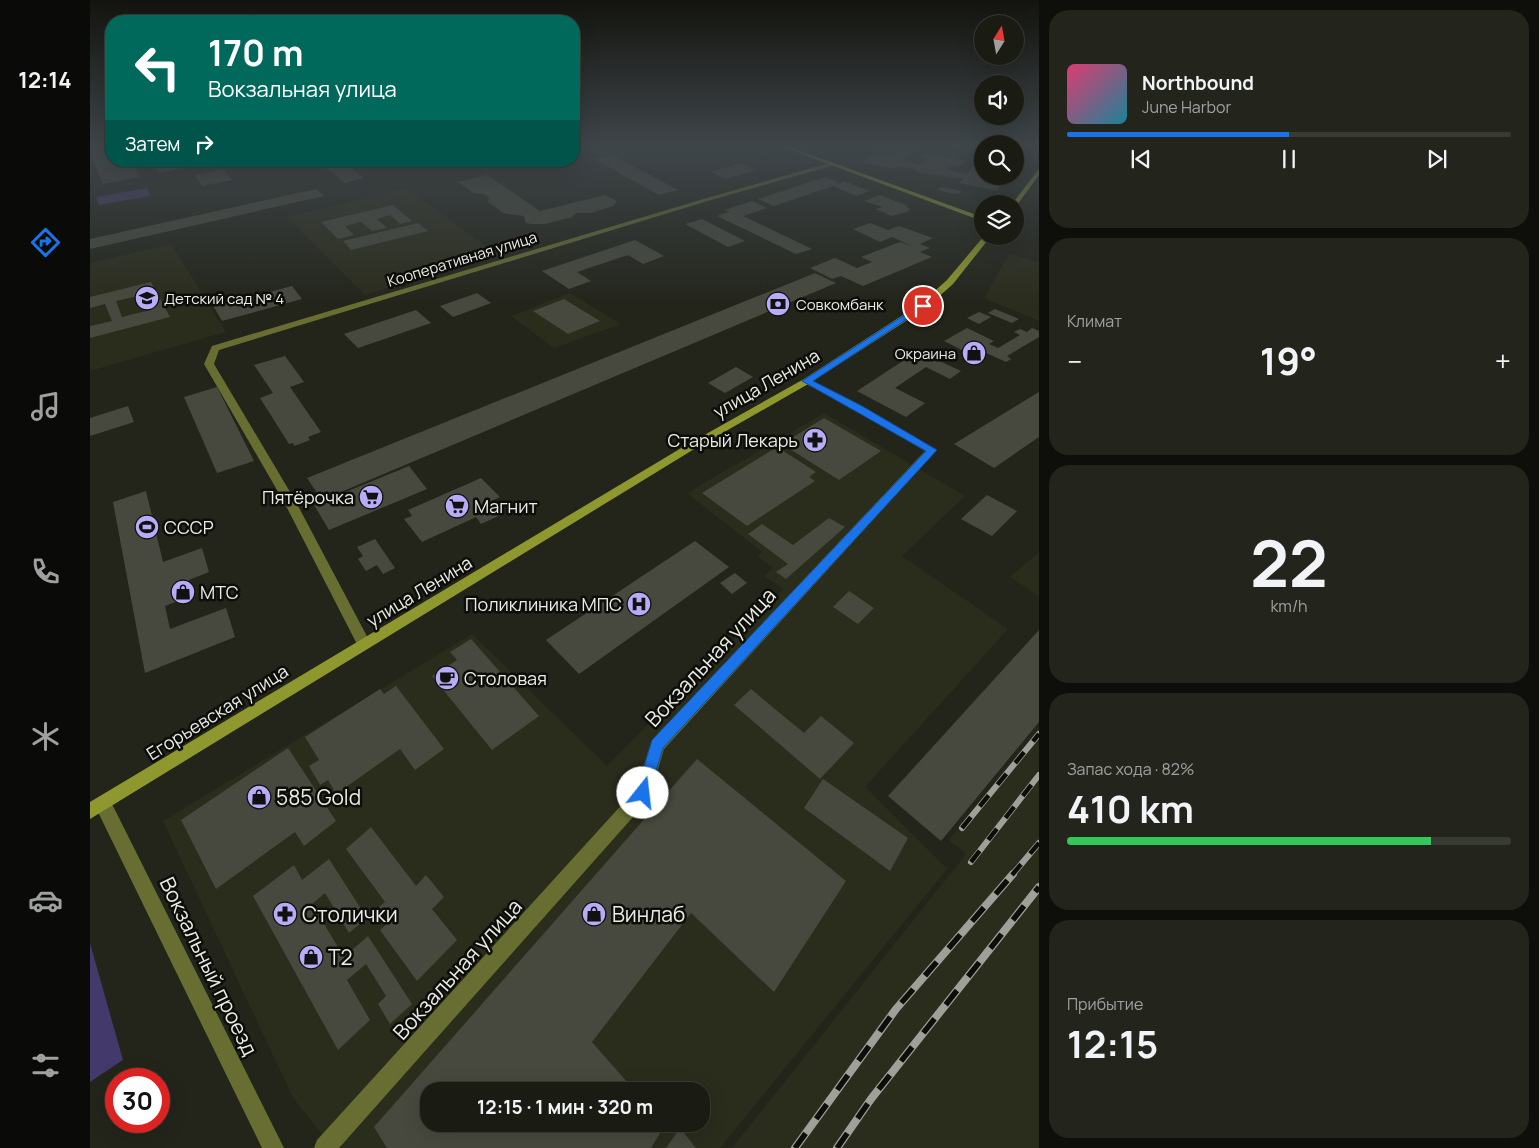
<!DOCTYPE html>
<html lang="ru">
<head>
<meta charset="utf-8">
<style>
	body { margin:0; font-family:Manrope,sans-serif; background:#23251d; color:#f1f3f6; height:100vh; display:flex; flex-direction:column; font-size:19px; white-space:nowrap }
	* { box-sizing:border-box; margin:0 }
	p { font-size:16px; color:#9fa1a0 }
	.icon { flex:none; width:28px; height:28px; fill:none; stroke:currentColor; stroke-width:2; stroke-linecap:round; stroke-linejoin:round }
	.map { position:relative; flex:1; overflow:hidden }
	.sheet { display:flex; flex-direction:column; gap:10px; padding:10px; background:#0e0f0b; width:500px }
	.sheet>* { flex:none }
	.top-card { position:absolute; left:15px; top:15px; width:475px; height:152px; border-radius:20px; box-shadow:0 5px 20px #0002,0 0 0 1px #383a34; background:#00695c; color:#fff; overflow:hidden }
	.needle { width:32px; rotate:11deg }
	.fabs { position:absolute; left:884px; top:15px; display:grid; gap:10px }
	.fabs a { display:grid; place-items:center; width:50px; height:50px; border-radius:50%; background:#1a1c14; box-shadow:0 5px 20px #0002,0 0 0 1px #383a34; font-size:25px }
	.speed { position:absolute; left:15px; top:1068px; display:flex; gap:10px; font-size:25px; font-weight:700; text-align:center }
	.speed>* { display:grid; place-content:center; width:65px; height:65px; border-radius:50%; background:#1a1c14; box-shadow:0 5px 20px #0002,0 0 0 1px #383a34; line-height:1 }
	.speed .limit { border:8px solid #d22; background:#fff; color:#111 }
	.pin { position:absolute; display:grid; place-items:center; width:42px; height:42px; color:#fff; margin:-21px; border:2px solid #fff; border-radius:50%; box-shadow:0 1px 5px #0007 }
	.me { position:absolute; width:55px; margin:-28px; rotate:16deg; stroke-linejoin:round; filter:drop-shadow(0 0 4px #0008) }
	.turn { display:flex; align-items:center; gap:18px; height:105px; padding:0 20px; font-size:22px }
	.turn .icon { width:65px; height:65px; stroke-width:2.5 }
	.turn b { display:block; font-size:35px; line-height:42px }
	.then { display:flex; align-items:center; height:48px; padding:0 20px; background:#0003; gap:10px; font-size:19px }
	.big { font-size:38px; font-weight:700; line-height:1.1 }
	.sheet .card { flex:1; display:flex; flex-direction:column; justify-content:center; gap:8px; min-width:0; padding:0 18px; border-radius:20px; background:#23251d }
	.sheet .dial { align-items:center; gap:0 }
	.dial b { font-size:65px; line-height:1 }
	.song { display:flex; align-items:center; gap:15px }
	.cover { width:60px; height:60px; border-radius:8px; background:linear-gradient(135deg,hsl(340 70% 55%),hsl(190 70% 35%)) }
	.played { height:5px; border-radius:2px; background:linear-gradient(90deg,#1a73e8 50%,#383a34 50%) }
	.keys { display:flex; justify-content:space-around; direction:ltr }
	.heat { display:flex; justify-content:space-between; align-items:center; font-size:28px; direction:ltr }
	.charge { height:8px; border-radius:4px; background:linear-gradient(90deg,#34c759 82%,#383a34 0) }
	.trip { position:absolute; left:330px; top:1082px; width:290px; height:50px; border-radius:20px; background:#1a1c14; box-shadow:0 5px 20px #0002,0 0 0 1px #383a34; font-weight:700; line-height:50px; text-align:center }
	main { display:flex; flex:1; min-height:0 }
	.tab-bar { display:flex; flex-direction:column; width:90px; justify-content:space-around; align-items:center; background:#0a0b08; color:#9fa1a0 }
	.tab-bar .icon { width:35px; height:35px }
	.tab-bar .selected { color:#1a73e8 }
	.tab-bar b { font-size:22px; color:#f1f3f6 }
	.map>svg:first-child { display:block }
	.built { fill:#2a2c1c; fill-rule:evenodd }
	.green { fill:#43396a }
	.building { fill:#47493e; fill-rule:evenodd }
	.lines { fill:none; stroke-linecap:round; stroke-linejoin:round }
	.minor { fill:#686e31; fill-rule:evenodd }
	.secondary { fill:#8f982f; fill-rule:evenodd }
	.rail-far1-casing { stroke:#9fa099; stroke-width:6 }
	.rail-casing { stroke:#9fa099; stroke-width:8 }
	.rail-far1 { stroke:#0d0d09; stroke-width:4.5; stroke-dasharray:14; stroke-linecap:butt }
	.rail { stroke:#0d0d09; stroke-width:5.5; stroke-dasharray:18; stroke-linecap:butt }
	.route { fill:#1a73e8; stroke:#114b97 }
	.labels { text-anchor:middle; dominant-baseline:central; stroke-width:5; stroke-linejoin:round; paint-order:stroke }
	.far-street-label { font-size:15px; fill:#ebece6; stroke:#0d0d09 }
	.far-poi-label { font-size:15px; fill:#ebece6; stroke:#0d0d09; text-anchor:start }
	.street-label { font-size:18px; fill:#ebece6; stroke:#0d0d09 }
	.poi-label { font-size:18px; fill:#ebece6; stroke:#0d0d09; text-anchor:start }
	.near-street-label { font-size:21px; fill:#ebece6; stroke:#0d0d09 }
	.near-poi-label { font-size:21px; fill:#ebece6; stroke:#0d0d09; text-anchor:start }
</style>
</head>
<body>
<main>
<nav class="tab-bar">
<b>12:14</b>
<svg class="icon selected" aria-label="directions" viewBox="0 0 24 24"><path d="M12 3l9 9-9 9-9-9zM9 14v-3h6M13 9l2 2-2 2"/></svg>
<svg class="icon" aria-label="music" viewBox="0 0 24 24"><path d="M9 18V5l10-2v13"/><circle cx="6" cy="18" r="3"/><circle cx="16" cy="16" r="3"/></svg>
<svg class="icon" aria-label="phone" viewBox="0 0 24 24"><path d="M5 4h4l2 5-3 2q2 4 5 5l2-3 5 2v4C11 20 4 13 5 4z"/></svg>
<svg class="icon" aria-label="climate" viewBox="0 0 24 24"><path d="M12 3v18M4 7l16 10M4 17L20 7"/></svg>
<svg class="icon" aria-label="car" viewBox="0 0 24 24"><path d="M5 17H2v-5l4-1 3-4h7l3 4 3 1v5h-3M9 17h6M6 11h13"/><circle cx="7" cy="17" r="2"/><circle cx="17" cy="17" r="2"/></svg>
<svg class="icon" aria-label="filters" viewBox="0 0 24 24"><path d="M4 7h16M4 17h16"/><circle cx="9" cy="7" r="2"/><circle cx="15" cy="17" r="2"/></svg>
</nav>
<div class="map">
<svg width="949" height="1148" viewBox="0 0 949 1148">
	<rect width="100%" height="100%" fill="#23251b"/>
	<g class="built">
		<polygon points="316,188 408,255 275,295 197,217"/>
		<polygon points="81,244 136,332 0,371 0,263"/>
		<polygon points="919,254 949,262 949,321 894,298"/>
		<polygon points="480,293 531,324 464,348 421,316"/>
		<path d="M734 413 875 496 812 556 918 629 775 787 857 869 630 1148H243L203 1098 73 821 382 634 517 766 694 589 674 576 683 568 667 556 672 552 597 493ZM339 1091H611V1124H339Z"/>
		<polygon points="949,552 949,596 920,577"/>
		<polygon points="949,728 949,1148 642,1148 876,854 859,840"/>
	</g>
	<g class="green">
		<polygon points="57,188 61,196 9,205 6,197"/>
		<polygon points="0,943 33,1060 0,1082"/>
	</g>
	<g class="building">
		<polygon points="0,145 21,145 21,161 42,161 50,177 13,184 0,153"/>
		<polygon points="793,145 830,145 812,161 832,165 837,160 830,158 835,153 876,161 871,166 862,165 857,170 877,174 892,156 892,176 918,176 907,191 869,183 873,179 826,172 828,170 808,166 804,169 772,162"/>
		<polygon points="925,145 940,145 936,151 925,149"/>
		<polygon points="522,155 588,190 569,195 504,159"/>
		<polygon points="86,161 125,161 125,162 68,173 64,165"/>
		<polygon points="227,161 251,161 274,178 255,183"/>
		<polygon points="338,161 362,161 362,162 345,166"/>
		<polygon points="651,163 667,170 636,179 620,172"/>
		<polygon points="134,169 142,180 112,186 105,175"/>
		<polygon points="397,175 450,211 515,195 527,201 523,206 501,213 486,213 482,217 455,224 440,224 435,222 434,216 413,213 397,201 400,198 394,194 384,193 368,182"/>
		<polygon points="735,177 749,183 754,181 780,191 766,196 743,186 684,206 668,199"/>
		<polygon points="851,187 871,191 869,194 860,193 848,190"/>
		<polygon points="226,189 234,196 0,249 0,239"/>
		<polygon points="790,195 818,206 816,207 821,209 817,210 820,211 802,216 785,209 793,207 774,201"/>
		<polygon points="662,201 677,208 653,216 722,249 706,254 627,216 639,212 635,210"/>
		<polygon points="303,205 322,221 310,224 300,215 287,219 297,228 282,231 271,222 255,226 264,235 248,239 231,222"/>
		<polygon points="612,219 655,241 638,247 595,224"/>
		<polygon points="328,223 338,231 261,250 253,241"/>
		<polygon points="780,223 798,230 809,226 843,238 830,244 840,248 830,252 842,257 773,286 751,276 742,279 720,268 745,258 767,268 782,262 771,257 810,242 824,247 802,237 790,242 763,229"/>
		<polygon points="545,240 574,256 553,264 538,255 487,272 501,281 479,289 452,271"/>
		<polygon points="725,273 746,283 232,500 217,478"/>
		<path d="M61 282 80 317 0 338V326L22 321 15 304 0 308V297ZM53 295 55 299 64 297 67 302 57 304 60 310 32 317 26 301Z"/>
		<polygon points="202,286 212,299 132,321 122,304 152,296 154,299"/>
		<polygon points="387,293 401,303 363,317 350,306"/>
		<polygon points="474,299 510,321 478,334 443,311"/>
		<polygon points="905,309 929,319 922,323 898,313"/>
		<polygon points="326,310 341,323 268,348 254,334"/>
		<polygon points="889,312 901,317 889,324 877,318"/>
		<polygon points="877,328 904,341 899,344 908,348 930,335 924,332 930,329 937,332 942,328 949,331 949,337 917,356 921,359 916,362 896,353 888,358 854,341"/>
		<polygon points="828,351 871,371 860,379 836,367 805,388 835,403 816,417 767,391"/>
		<polygon points="195,356 214,382 200,387 231,432 218,437 220,440 204,446 203,443 199,444 170,398 183,393 164,365"/>
		<polygon points="646,367 663,377 635,393 618,383"/>
		<polygon points="127,387 164,461 127,473 94,397"/>
		<polygon points="949,392 949,437 904,468 864,444"/>
		<polygon points="38,406 44,422 0,436 0,418"/>
		<polygon points="734,418 791,451 749,480 692,444"/>
		<polygon points="687,447 726,472 719,477 725,481 657,526 612,493"/>
		<polygon points="319,466 337,489 239,530 224,505"/>
		<polygon points="391,478 410,497 401,501 413,514 391,524 386,517 332,542 314,519 322,516 318,510"/>
		<polygon points="56,491 73,562 112,548 119,572 99,580 103,595 75,606 80,629 136,608 145,637 55,673 23,502"/>
		<polygon points="897,495 927,511 902,536 871,519"/>
		<polygon points="739,518 755,527 696,579 686,572 698,564 658,534 672,524 703,545"/>
		<polygon points="285,539 305,568 293,574 287,565 276,571 268,559 273,556 267,547"/>
		<polygon points="605,541 639,567 489,674 456,640"/>
		<polygon points="645,573 657,583 642,594 630,583"/>
		<polygon points="759,591 784,608 768,624 743,607"/>
		<polygon points="949,630 949,722 851,841 798,796"/>
		<polygon points="381,639 449,716 402,750 342,676 367,660 360,652"/>
		<polygon points="306,686 354,749 325,770 310,749 246,794 238,780 230,785 219,766 229,760 215,737 290,689 294,694"/>
		<polygon points="661,689 714,733 731,716 764,743 730,779 644,705"/>
		<polygon points="198,748 246,821 214,846 205,832 126,889 91,820"/>
		<polygon points="607,759 756,881 684,992 601,913 502,1042 545,1091 339,1091 339,1124 574,1124 575,1125 561,1148 297,1148 284,1127"/>
		<polygon points="733,779 818,838 800,871 714,808"/>
		<polygon points="281,827 326,886 336,875 354,897 342,909 367,940 327,981 290,930 300,921 289,907 295,902 256,849"/>
		<polygon points="239,859 277,918 259,933 235,893 222,904 254,957 278,936 322,1004 300,1024 288,1004 296,996 276,964 257,980 280,1020 248,1050 163,896 204,865 212,880"/>
		<polygon points="590,1128 606,1148 576,1148"/>
	</g>
	<g class="lines">
		<g class="minor">
			<polygon points="743,162 745,165 621,200 129,350 124,364 206,502 281,644 279,648 274,650 269,648 194,502 114,364 122,346 617,198"/>
			<polygon points="717,378 772,406 847,450 574,749 559,799 249,1148 224,1148 227,1140 546,789 562,740 835,451 766,410 714,383 714,379"/>
			<polygon points="13,796 19,798 194,1148 172,1148 7,810 5,804 7,798"/>
		</g>
		<g class="secondary">
			<polygon points="687,145 694,145 892,217 892,221"/>
			<polygon points="949,169 949,175 927,205 922,204"/>
			<polygon points="894,236 901,236 863,284 836,308 720,383 601,451 0,819 0,802 593,447 714,379 830,304 857,280"/>
		</g>
		<g class="rail-far1-casing">
			<g id="rail-far1">
				<polyline points="872,828 949,734"/>
				<polyline points="881,862 949,775"/>
				<polyline points="922,875 949,843"/>
			</g>
		</g>
		<g class="rail-casing">
			<g id="rail">
				<polyline points="705,1148 806,1009 923,874"/>
				<polyline points="747,1148 781,1099 949,887"/>
			</g>
		</g>
		<use href="#rail-far1" class="rail-far1"/>
		<use href="#rail" class="rail"/>
	</g>
	<linearGradient id="sky" x2="0" y2="1"><stop stop-color="#13140f"/><stop offset="0.48" stop-color="#3f464a"/><stop offset="1" stop-color="#3f464a" stop-opacity="0"/></linearGradient>
	<rect width="949" height="305" fill="url(#sky)"/>
	<polygon class="route" points="830,305 837,306 723,381 772,406 847,450 573,748 558,798 553,800 548,798 546,793 562,740 836,451 712,381"/>
	<defs>
		<g id="school-disc" transform="scale(1.25)"><circle r="9.5" fill="#b8abf7" stroke="#0d0d09"/><path d="M0-5L7-2L0 1L-7-2ZM-4 1L0 2.5L4 1V4Q0 6-4 4Z" fill="#111"/></g>
		<g id="bank-disc" transform="scale(1.25)"><circle r="9.5" fill="#b8abf7" stroke="#0d0d09"/><path d="M-6-4H6V4H-6ZM0-2.3a2.3 2.3 0 1 0 0 4.6a2.3 2.3 0 1 0 0-4.6Z" fill="#111"/></g>
		<g id="shop-disc" transform="scale(1.25)"><circle r="9.5" fill="#b8abf7" stroke="#0d0d09"/><path d="M-5-2.5h2.3a2.7 3.5 0 0 1 5.4 0H5L5.5 6h-11ZM-1.5-2.5h3a1.5 2.3 0 0 0-3 0Z" fill="#111"/></g>
		<g id="pharmacy-disc" transform="scale(1.25)"><circle r="9.5" fill="#b8abf7" stroke="#0d0d09"/><path d="M-2-6h4v4h4v4h-4v4h-4v-4h-4v-4h4Z" fill="#111"/></g>
		<g id="supermarket-disc" transform="scale(1.25)"><circle r="9.5" fill="#b8abf7" stroke="#0d0d09"/><path d="M-6-5.5h2.5l.6 2H6L4.5 2H-2.5L-4.4-4H-6ZM-1.5 3.2a1.3 1.3 0 1 0 .1 0ZM3 3.2a1.3 1.3 0 1 0 .1 0Z" fill="#111"/></g>
		<g id="stadium-disc" transform="scale(1.25)"><circle r="9.5" fill="#b8abf7" stroke="#0d0d09"/><path d="M0-5a6.5 5 0 1 0 0 10a6.5 5 0 1 0 0-10ZM-3.5-1.8h7v3.6h-7Z" fill="#111"/></g>
		<g id="hospital-disc" transform="scale(1.25)"><circle r="9.5" fill="#b8abf7" stroke="#0d0d09"/><path d="M-5-5h3v3.5h4V-5h3V5h-3V1.5h-4V5h-3Z" fill="#111"/></g>
		<g id="cafe-disc" transform="scale(1.25)"><circle r="9.5" fill="#b8abf7" stroke="#0d0d09"/><path d="M-5.5-4.5H6V0H3Q3 3.5 0 3.5H-2.5Q-5.5 3.5-5.5 0ZM3-3.2v2h1.7v-2ZM-6 4.5H4V6H-6Z" fill="#111"/></g>
	</defs>
	<g fill-rule="evenodd">
		<use href="#school-disc" x="57" y="298"/>
		<use href="#bank-disc" x="688" y="304"/>
		<use href="#shop-disc" x="884" y="353"/>
		<use href="#pharmacy-disc" x="725" y="440"/>
		<use href="#supermarket-disc" x="281" y="497"/>
		<use href="#supermarket-disc" x="367" y="506"/>
		<use href="#stadium-disc" x="57" y="527"/>
		<use href="#shop-disc" x="93" y="592"/>
		<use href="#hospital-disc" x="549" y="604"/>
		<use href="#cafe-disc" x="357" y="678"/>
		<use href="#shop-disc" x="169" y="797"/>
		<use href="#pharmacy-disc" x="195" y="914"/>
		<use href="#shop-disc" x="504" y="914"/>
		<use href="#shop-disc" x="221" y="957"/>
	</g>
	<g class="labels">
		<g class="far-street-label">
			<text transform="translate(372 259) rotate(-17)">Кооперативная улица</text>
		</g>
		<g class="far-poi-label">
			<text x="74" y="298">Детский сад № 4</text>
			<text x="706" y="304">Совкомбанк</text>
			<text x="866" y="353" text-anchor="end">Окраина</text>
		</g>
		<g class="street-label">
			<text transform="translate(676 383) rotate(-30)">улица Ленина</text>
			<text transform="translate(329 591) rotate(-31)">улица Ленина</text>
			<text transform="translate(127 712) rotate(-32)">Егорьевская улица</text>
		</g>
		<g class="poi-label">
			<text x="708" y="440" text-anchor="end">Старый Лекарь</text>
			<text x="264" y="497" text-anchor="end">Пятёрочка</text>
			<text x="384" y="506">Магнит</text>
			<text x="74" y="527">СССР</text>
			<text x="110" y="592">МТС</text>
			<text x="532" y="604" text-anchor="end">Поликлиника МПС</text>
			<text x="374" y="678">Столовая</text>
		</g>
		<g class="near-street-label">
			<text transform="translate(620 657) rotate(-47)">Вокзальная улица</text>
			<text transform="translate(119 966) rotate(64)">Вокзальный проезд</text>
			<text transform="translate(367 969) rotate(-48)">Вокзальная улица</text>
		</g>
		<g class="near-poi-label">
			<text x="186" y="797">585 Gold</text>
			<text x="212" y="914">Столички</text>
			<text x="522" y="914">Винлаб</text>
			<text x="238" y="957">T2</text>
		</g>
	</g>
</svg>
<div class="fabs">
<a><svg class="needle" viewBox="-14 -14 28 28"><path d="M0-13l5 13h-10z" fill="#e53935"/><path d="M0 13l5-13h-10z" fill="#9fa1a0"/></svg></a>
<a><svg class="icon" aria-label="sound" viewBox="0 0 24 24"><path d="M4 9h4l5-4v14l-5-4H4zM17 9q2 3 0 6"/></svg></a>
<a><svg class="icon" aria-label="search" viewBox="0 0 24 24"><circle cx="10" cy="10" r="6"/><path d="M15 15l6 6"/></svg></a>
<a><svg class="icon" aria-label="layers" viewBox="0 0 24 24"><path d="M12 4l9 5-9 5-9-5zM3 14l9 5 9-5"/></svg></a>
</div>
<div class="speed"><div class="limit">30</div></div>
<div class="pin" style="left:833px;top:306px;background:#d93025"><svg class="icon" aria-label="arrive" viewBox="0 0 24 24"><path d="M6 21V4h12l-3 4 3 4H6"/></svg></div>
<svg class="me" style="left:553px;top:793px" viewBox="-20 -20 40 40"><circle r="19" fill="#fff"/><path d="M0-13L10 11 0 6-10 11z" fill="#1a73e8"/></svg>
<div class="trip">12:15 · 1 мин · 320 m</div>
<div class="top-card">
<div class="turn"><svg class="icon" aria-label="left" viewBox="0 0 24 24"><path d="M17 20v-9H6M10 6l-5 5 5 5"/></svg><div><b>170 m</b>Вокзальная улица</div></div>
<div class="then">Затем<svg class="icon" aria-label="right" viewBox="0 0 24 24"><path d="M7 20v-9h11M14 6l5 5-5 5"/></svg></div>
</div>
</div>
<section class="sheet">
<div class="card">
<div class="song"><i class="cover"></i><div><b>Northbound</b><p>June Harbor</p></div></div>
<div class="played"></div>
<div class="keys"><svg class="icon" aria-label="previous" viewBox="0 0 24 24"><path d="M18 5L8 12l10 7zM5 5v14"/></svg><svg class="icon" aria-label="pause" viewBox="0 0 24 24"><path d="M8 5v14M16 5v14"/></svg><svg class="icon" aria-label="next" viewBox="0 0 24 24"><path d="M6 5l10 7-10 7zM19 5v14"/></svg></div>
</div>
<div class="card"><p>Климат</p>
<div class="heat"><a>−</a><b class="big">19°</b><a>+</a></div>
</div>
<div class="card dial"><b>22</b><p>km/h</p></div>
<div class="card"><p>Запас хода · 82%</p><b class="big">410 km</b><div class="charge"></div></div>
<div class="card"><p>Прибытие</p><b class="big">12:15</b></div>
</section>
</main>
</body>
</html>
